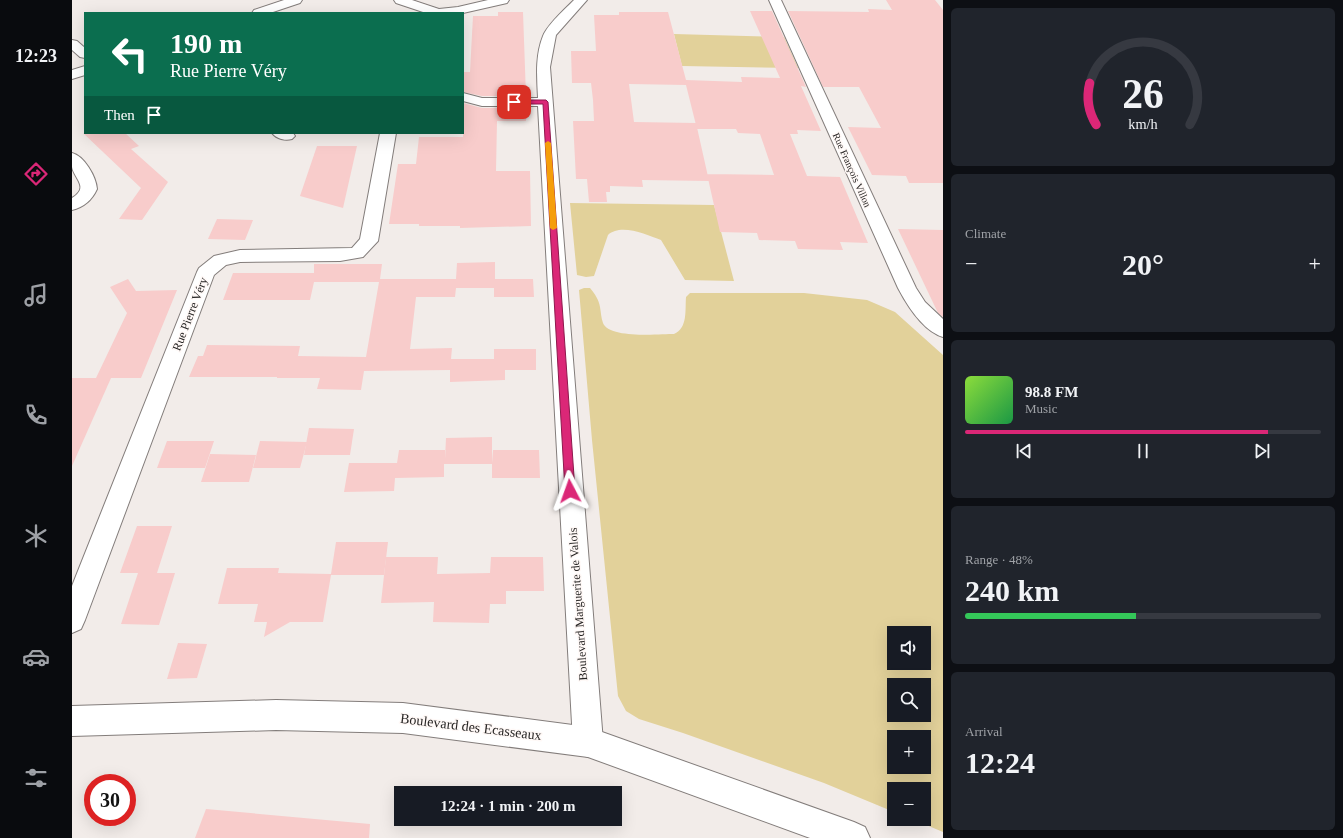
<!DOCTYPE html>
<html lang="en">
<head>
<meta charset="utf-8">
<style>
	body { margin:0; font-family:Georgia,serif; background:#20242c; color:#f1f3f6; height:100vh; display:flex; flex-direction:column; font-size:15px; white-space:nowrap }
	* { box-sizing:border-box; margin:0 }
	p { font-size:13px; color:#9ea1a6 }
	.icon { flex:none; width:22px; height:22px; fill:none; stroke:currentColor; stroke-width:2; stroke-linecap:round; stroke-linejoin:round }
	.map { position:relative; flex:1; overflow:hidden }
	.sheet { display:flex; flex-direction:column; gap:8px; padding:8px; background:#0d0f14; width:400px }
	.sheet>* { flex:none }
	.banner { position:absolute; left:12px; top:12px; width:380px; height:122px; border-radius:0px; box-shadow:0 4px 16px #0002; background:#0b6e4f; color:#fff; overflow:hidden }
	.fabs { position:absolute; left:815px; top:626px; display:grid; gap:8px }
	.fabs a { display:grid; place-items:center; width:44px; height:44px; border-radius:0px; background:#171b24; box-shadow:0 4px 16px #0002; font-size:20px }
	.speed { position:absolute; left:12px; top:774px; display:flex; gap:8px; font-size:20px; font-weight:700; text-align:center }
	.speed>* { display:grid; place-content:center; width:52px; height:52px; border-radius:50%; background:#171b24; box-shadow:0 4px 16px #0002; line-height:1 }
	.speed .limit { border:6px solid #d22; background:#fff; color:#111 }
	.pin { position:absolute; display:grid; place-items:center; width:34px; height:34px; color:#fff; margin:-17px; border-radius:8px; box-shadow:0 2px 6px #0006 }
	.me { position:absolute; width:44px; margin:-22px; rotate:356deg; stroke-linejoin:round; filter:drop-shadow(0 0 3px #0008) }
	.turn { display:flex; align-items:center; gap:14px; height:84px; padding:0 20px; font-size:18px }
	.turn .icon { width:52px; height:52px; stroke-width:2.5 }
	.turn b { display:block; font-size:28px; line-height:34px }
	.then { display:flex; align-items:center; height:38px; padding:0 20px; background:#0003; gap:8px; font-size:15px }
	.big { font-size:30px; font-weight:600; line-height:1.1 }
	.sheet .widget { flex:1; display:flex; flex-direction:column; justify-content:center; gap:6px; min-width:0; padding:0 14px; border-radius:6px; background:#20242c }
	.sheet .dial { align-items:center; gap:0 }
	.dial svg { height:104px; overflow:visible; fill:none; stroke:#363941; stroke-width:7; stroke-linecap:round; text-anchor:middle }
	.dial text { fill:#f1f3f6; stroke:none }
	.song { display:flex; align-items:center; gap:12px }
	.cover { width:48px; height:48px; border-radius:6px; background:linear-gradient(135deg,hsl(90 70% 55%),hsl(140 70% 35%)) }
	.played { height:4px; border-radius:2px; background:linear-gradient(90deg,#db2777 85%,#363941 85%) }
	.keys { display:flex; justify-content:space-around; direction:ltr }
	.heat { display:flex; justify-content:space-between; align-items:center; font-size:22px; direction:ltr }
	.charge { height:6px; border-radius:3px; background:linear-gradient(90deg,#34c759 48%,#363941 0) }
	.trip { position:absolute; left:322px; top:786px; width:228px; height:40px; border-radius:0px; background:#171b24; box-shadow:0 4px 16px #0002; font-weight:600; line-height:40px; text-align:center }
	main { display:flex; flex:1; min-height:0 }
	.menu { display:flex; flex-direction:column; width:72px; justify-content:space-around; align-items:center; background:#090b0e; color:#9ea1a6 }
	.menu .icon { width:28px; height:28px }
	.menu .active { color:#db2777 }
	.menu b { font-size:18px; color:#f1f3f6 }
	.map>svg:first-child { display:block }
	.green { fill:#e2d19a; fill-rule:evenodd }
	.building { fill:#f8cccb }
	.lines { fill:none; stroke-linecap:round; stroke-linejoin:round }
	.minor-casing { stroke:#837d7b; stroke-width:2 }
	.tertiary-casing { stroke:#837d7b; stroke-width:2 }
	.minor { fill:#fff; fill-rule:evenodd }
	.tertiary { fill:#fff; fill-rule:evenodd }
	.route { fill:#db2777; stroke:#8e194d }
	.slow { fill:#f59e0b }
	.labels { text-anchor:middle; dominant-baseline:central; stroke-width:3; stroke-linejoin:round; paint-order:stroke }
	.far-street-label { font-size:10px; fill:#272524; stroke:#fff9f7 }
	.street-label { font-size:12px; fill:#272524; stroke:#fff9f7 }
	.near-street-label { font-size:14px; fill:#272524; stroke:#fff9f7 }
</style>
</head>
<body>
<main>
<nav class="menu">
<b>12:23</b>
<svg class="icon active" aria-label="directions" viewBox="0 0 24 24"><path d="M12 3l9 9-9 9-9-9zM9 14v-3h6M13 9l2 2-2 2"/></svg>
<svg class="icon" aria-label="music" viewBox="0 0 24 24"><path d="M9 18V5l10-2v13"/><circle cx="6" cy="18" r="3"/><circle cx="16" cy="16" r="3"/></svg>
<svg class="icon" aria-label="phone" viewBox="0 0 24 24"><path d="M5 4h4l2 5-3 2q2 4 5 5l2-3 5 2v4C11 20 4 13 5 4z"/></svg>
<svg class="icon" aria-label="climate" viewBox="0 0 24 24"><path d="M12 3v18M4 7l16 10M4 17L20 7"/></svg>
<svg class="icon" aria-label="car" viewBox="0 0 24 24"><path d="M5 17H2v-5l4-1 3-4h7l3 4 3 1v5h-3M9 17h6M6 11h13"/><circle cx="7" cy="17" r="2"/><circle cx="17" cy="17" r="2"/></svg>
<svg class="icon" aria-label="filters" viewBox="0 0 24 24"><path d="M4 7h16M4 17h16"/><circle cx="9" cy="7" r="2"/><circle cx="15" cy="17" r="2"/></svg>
</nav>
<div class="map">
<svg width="871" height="838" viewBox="0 0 871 838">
	<rect width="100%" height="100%" fill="#f2ece9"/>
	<g class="green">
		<polygon points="602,34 712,37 726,68 610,66"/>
		<path d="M498 203 642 205 662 281 613 280 589 240C575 235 549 223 536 235L522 276 514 277 505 275Z"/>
		<path d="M512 288H518C523 294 527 300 528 307 529 312 529 318 531 323 537 339 588 334 602 334 616 328 613 310 614 297L618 293H732L795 300 823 312 871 355V832L840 819H852V789H822V812L752 783 611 733 567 719 554 711 546 696 520 440 507 290ZM822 633H852V663H822ZM822 685H852V715H822ZM822 737H852V767H822Z"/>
	</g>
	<g class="building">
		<polygon points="814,0 863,0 871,10 871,183 837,183 834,176 800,175 776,127 809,128 787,87 751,87 716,11 797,12 796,9 820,10"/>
		<polygon points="678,11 700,11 734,87 729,86 749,131 725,130 726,134 718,134 735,176 768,177 796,243 768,242 771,250 726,249 723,241 687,240 685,233 648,232 635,174 702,175 688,134 666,133 664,129 625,129 614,85 557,84 562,122 624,123 637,181 570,180 571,187 538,186 538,192 534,192 535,202 517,202 515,179 504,179 501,121 522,121 521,100 519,83 500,83 499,51 524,51 522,15 547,15 547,12 596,12 614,80 670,82 669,77 708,78"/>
		<polygon points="426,12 451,12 454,96 410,96 391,92 391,72 398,72 401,16 426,16"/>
		<polygon points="391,103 410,108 454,108 454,121 425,121 424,171 458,171 459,226 388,228 388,226 347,226 347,224 317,224 326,164 344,164 347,137 391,137"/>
		<polygon points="11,133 53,133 67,146 59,149 96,182 70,220 47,219 69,188"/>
		<polygon points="245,146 285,146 271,208 228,196"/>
		<polygon points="145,219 181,220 173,240 136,239"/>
		<polygon points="826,229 871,230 871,317 866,313"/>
		<polygon points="423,262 423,279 461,279 462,297 422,297 422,288 384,288 383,297 344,297 338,349 380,348 379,359 422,359 422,349 464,349 464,370 433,370 433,380 378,382 378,370 292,371 289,390 245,389 248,378 205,378 205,377 117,377 126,356 131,356 135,345 228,346 226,356 294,357 307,282 242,282 238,300 151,300 161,273 242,273 242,264 310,264 308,279 384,279 385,263"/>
		<polygon points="56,279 64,291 105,290 69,378 24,378 55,313 38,287"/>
		<polygon points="0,378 39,378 0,466"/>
		<polygon points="237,428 282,429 278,455 232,455"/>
		<polygon points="420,437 420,463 421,450 467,450 468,478 420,478 420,464 372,464 372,477 323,478 322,491 272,492 277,463 325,463 327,450 373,450 373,459 374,438"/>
		<polygon points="95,441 142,441 133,468 85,468"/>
		<polygon points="188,441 235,442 228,468 181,468"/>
		<polygon points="138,454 184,455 177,482 129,482"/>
		<polygon points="65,526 100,526 85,573 103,573 87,625 49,624 66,573 48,573"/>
		<polygon points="264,542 316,542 312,575 259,575 251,622 218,622 192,637 195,622 182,622 186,604 146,604 155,568 207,568 206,573 259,574"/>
		<polygon points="314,557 366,557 365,574 418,573 419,557 471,557 472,591 434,591 434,604 418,604 417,623 361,622 362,602 309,603"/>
		<polygon points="106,643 135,644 125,678 95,679"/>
		<polygon points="134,809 298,824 297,838 123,838"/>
	</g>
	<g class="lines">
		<g class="minor-casing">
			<g id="minor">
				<polygon points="212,0 230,0 228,3 198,13 180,13 182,10"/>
				<polygon points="322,0 340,0 367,9 386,7 416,0 437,0 435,3 391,13 354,13 324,3"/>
				<path d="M502 0H515L484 35 478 67 531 742 527 753 516 757 505 753 501 742 466 106H410L391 101V93L410 98H466C465 77 463 56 471 36 476 24 493 9 502 0Z"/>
				<path d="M697 0H709L844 288 853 302 871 319V337C851 331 835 305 826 288Z"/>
				<polygon points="0,40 5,41 13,48 13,58 8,57 0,50"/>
				<polygon points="13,66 13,75 0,79 0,70"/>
				<path d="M200 133H221L223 136 220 139C213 141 205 139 200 133Z"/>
				<polygon points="308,133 324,133 306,241 291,257 268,261 168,262 154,265 142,275 13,620 9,629 0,633 0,586 125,272 127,268 142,256 168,250 280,248 288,239"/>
				<path d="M0 153C12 156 24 176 25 189 20 200 12 207 0 210V198C18 187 2 179 0 167 0 163 0 157 0 153Z"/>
			</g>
		</g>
		<g class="tertiary-casing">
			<polygon id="tertiary" points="204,700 331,703 516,727 782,822 793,827 798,838 738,838 516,757 331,733 204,730 0,736 0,706"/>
		</g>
		<use href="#minor" class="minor"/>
		<use href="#tertiary" class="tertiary"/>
	</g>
	<polygon class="route" points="474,100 476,102 503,491 502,494 498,495 495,494 493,491 471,104 442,104 439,102 442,100"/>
	<polygon class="slow" points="476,141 479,143 485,228 481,230 478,228 473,143"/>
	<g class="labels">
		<g class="far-street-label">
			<text transform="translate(780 170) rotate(66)">Rue François Villon</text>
		</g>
		<g class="street-label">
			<text transform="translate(118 314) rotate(-69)">Rue Pierre Véry</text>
			<text transform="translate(506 604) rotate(-94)">Boulevard Marguerite de Valois</text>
		</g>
		<g class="near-street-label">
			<text transform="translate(399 727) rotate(7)">Boulevard des Ecasseaux</text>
		</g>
	</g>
</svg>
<div class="fabs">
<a><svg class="icon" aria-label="sound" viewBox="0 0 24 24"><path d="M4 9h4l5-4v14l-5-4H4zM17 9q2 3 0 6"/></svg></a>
<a><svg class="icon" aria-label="search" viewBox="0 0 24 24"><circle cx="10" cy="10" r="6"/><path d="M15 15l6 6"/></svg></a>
<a>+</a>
<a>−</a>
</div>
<div class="speed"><div class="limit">30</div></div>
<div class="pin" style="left:442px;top:102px;background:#d93025"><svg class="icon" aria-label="arrive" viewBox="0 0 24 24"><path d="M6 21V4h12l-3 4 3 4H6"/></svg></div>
<svg class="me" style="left:498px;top:491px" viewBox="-20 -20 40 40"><path d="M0-17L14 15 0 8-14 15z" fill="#db2777" stroke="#fff" stroke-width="4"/></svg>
<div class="trip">12:24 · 1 min · 200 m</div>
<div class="banner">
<div class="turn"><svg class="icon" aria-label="left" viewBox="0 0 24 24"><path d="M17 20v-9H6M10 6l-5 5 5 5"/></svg><div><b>190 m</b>Rue Pierre Véry</div></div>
<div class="then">Then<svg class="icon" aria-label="arrive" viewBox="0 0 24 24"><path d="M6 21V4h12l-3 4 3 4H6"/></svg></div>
</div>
</div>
<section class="sheet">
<div class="widget dial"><svg viewBox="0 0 100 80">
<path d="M14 69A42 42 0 1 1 86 69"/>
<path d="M14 69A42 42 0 0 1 9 37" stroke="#db2777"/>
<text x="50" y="56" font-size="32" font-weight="700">26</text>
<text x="50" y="72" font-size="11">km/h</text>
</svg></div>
<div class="widget"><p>Climate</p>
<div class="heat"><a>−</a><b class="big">20°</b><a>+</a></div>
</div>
<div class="widget">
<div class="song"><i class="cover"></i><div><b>98.8 FM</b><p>Music</p></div></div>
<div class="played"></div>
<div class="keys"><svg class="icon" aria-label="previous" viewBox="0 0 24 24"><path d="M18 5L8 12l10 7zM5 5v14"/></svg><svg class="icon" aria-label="pause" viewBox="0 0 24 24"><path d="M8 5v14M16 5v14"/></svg><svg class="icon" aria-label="next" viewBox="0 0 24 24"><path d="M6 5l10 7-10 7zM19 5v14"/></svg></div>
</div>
<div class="widget"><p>Range · 48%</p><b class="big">240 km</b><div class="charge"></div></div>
<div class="widget"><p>Arrival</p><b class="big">12:24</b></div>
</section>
</main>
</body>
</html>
